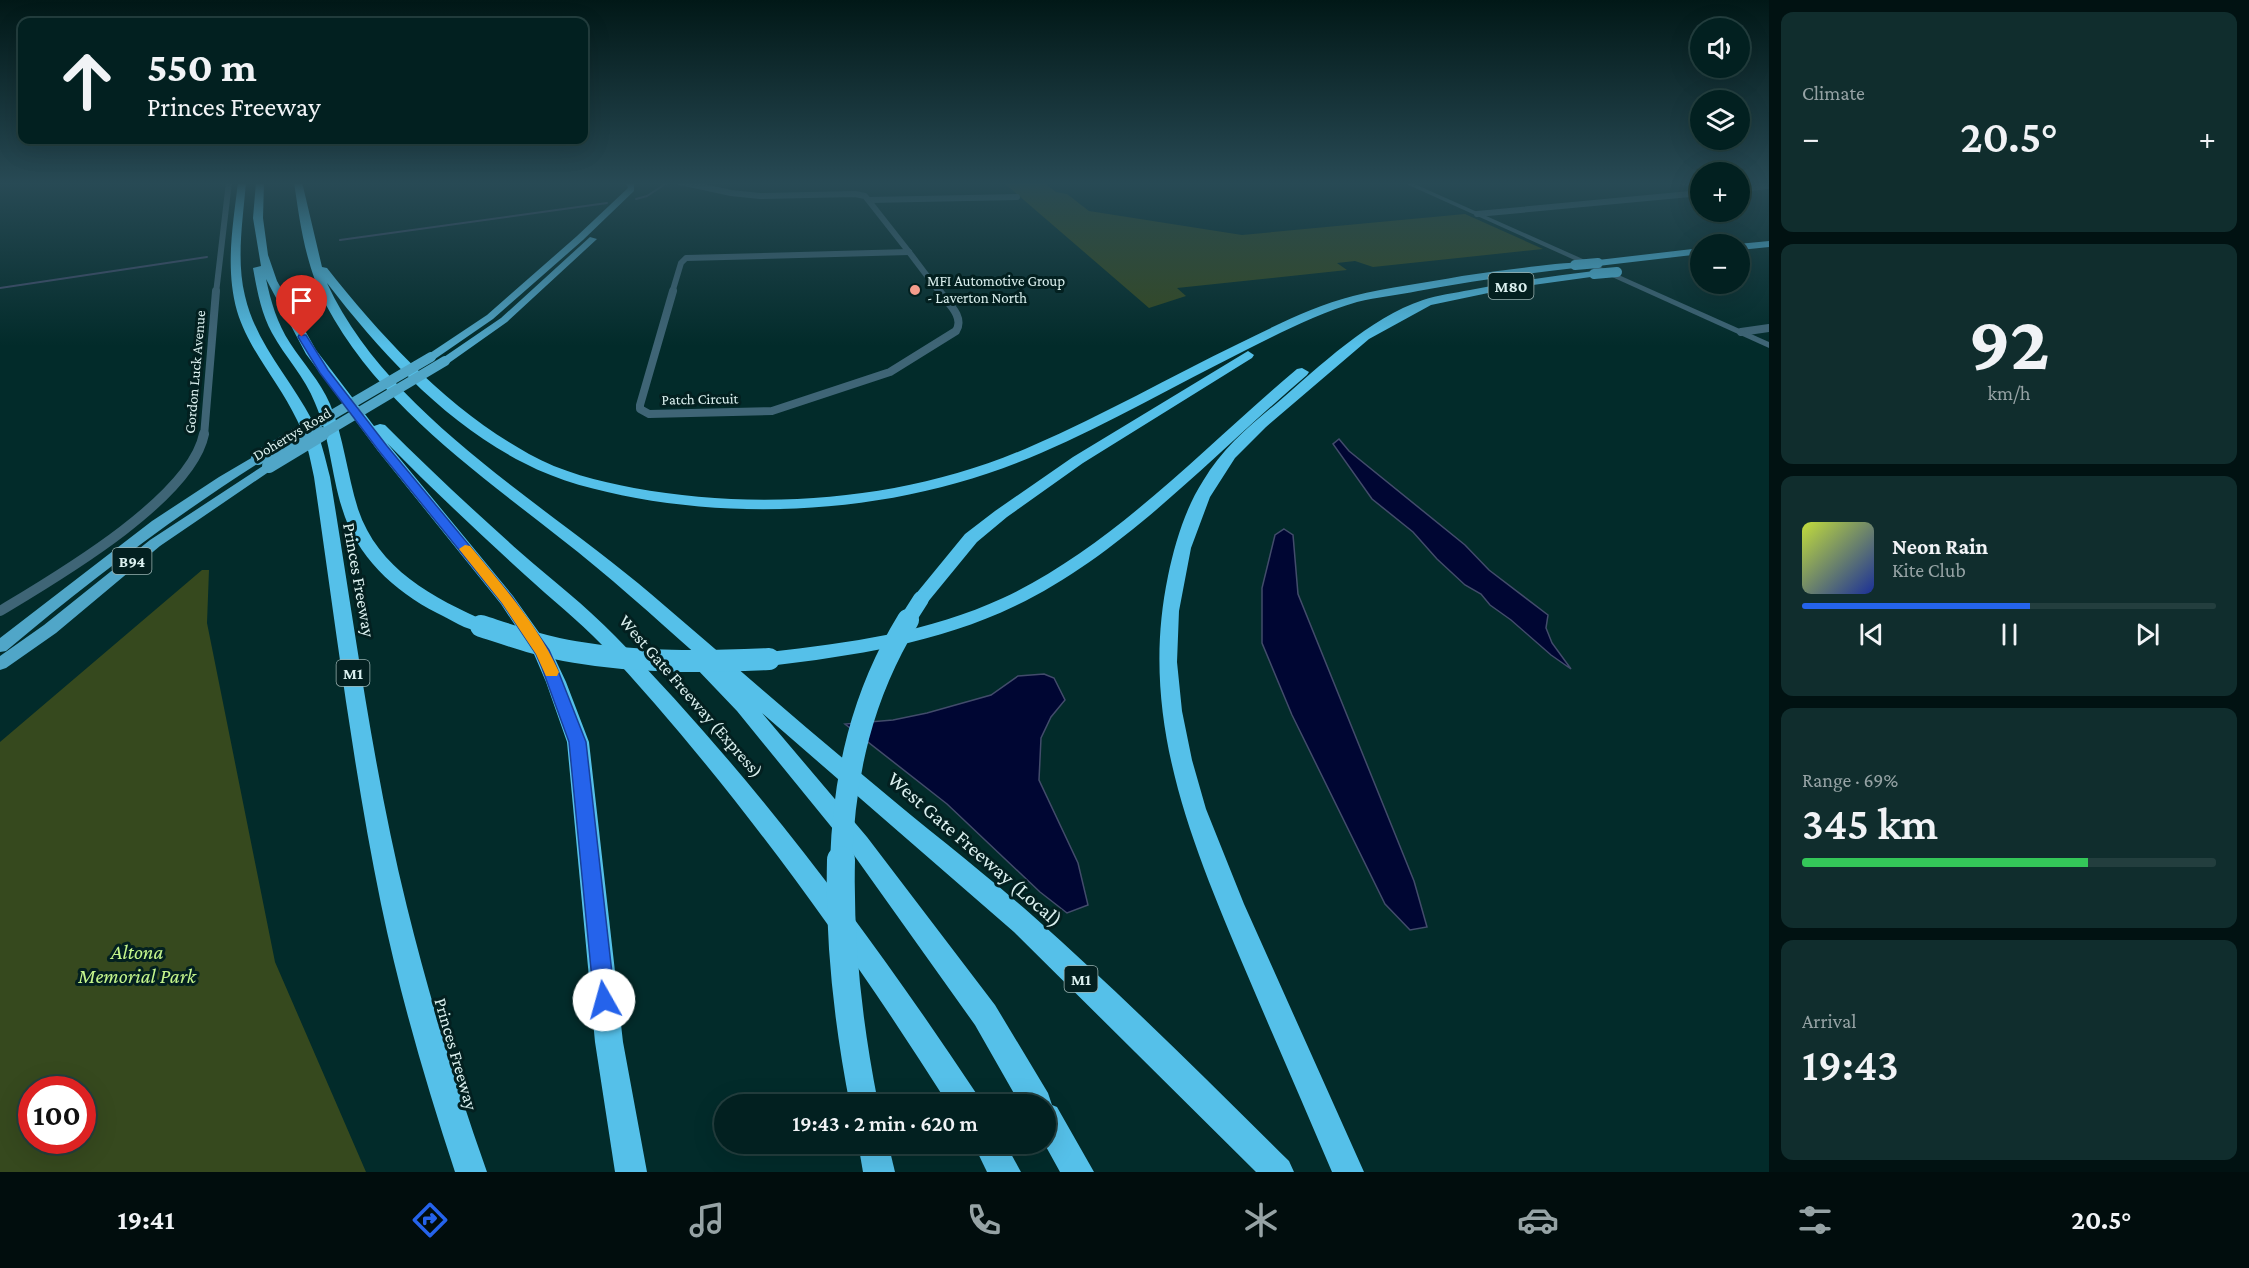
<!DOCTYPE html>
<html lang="en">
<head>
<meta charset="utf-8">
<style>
	body { margin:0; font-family:"Crimson Pro",serif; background:#102d2d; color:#f1f3f6; height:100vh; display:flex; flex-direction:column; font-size:22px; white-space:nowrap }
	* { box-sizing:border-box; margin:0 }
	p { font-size:20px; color:#96a3a5 }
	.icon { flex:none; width:33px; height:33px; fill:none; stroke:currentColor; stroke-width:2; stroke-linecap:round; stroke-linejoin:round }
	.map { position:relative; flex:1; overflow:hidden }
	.drawer { display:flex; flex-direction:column; gap:12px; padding:12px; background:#011212; width:480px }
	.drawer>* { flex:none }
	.banner { position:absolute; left:18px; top:18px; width:570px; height:126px; border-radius:12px; box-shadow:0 6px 24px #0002,0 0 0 2px #233e3e; background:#022020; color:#f1f3f6; overflow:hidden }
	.controls { position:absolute; left:1690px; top:18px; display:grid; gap:12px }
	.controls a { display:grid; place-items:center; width:60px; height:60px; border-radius:50%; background:#022020; box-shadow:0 6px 24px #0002,0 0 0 2px #233e3e; font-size:30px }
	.speed { position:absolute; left:18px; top:1076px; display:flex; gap:12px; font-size:30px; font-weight:700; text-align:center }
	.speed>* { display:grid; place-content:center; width:78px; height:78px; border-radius:50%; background:#022020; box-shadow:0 6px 24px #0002,0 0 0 2px #233e3e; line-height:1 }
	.speed .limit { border:9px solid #d22; background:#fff; color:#111 }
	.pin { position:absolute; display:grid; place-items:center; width:51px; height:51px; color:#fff; margin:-62px -26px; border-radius:50% 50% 50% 0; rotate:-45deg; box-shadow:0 0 6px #0007 }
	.pin .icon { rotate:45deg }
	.me { position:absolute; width:66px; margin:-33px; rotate:353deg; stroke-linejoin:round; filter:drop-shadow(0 0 4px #0008) }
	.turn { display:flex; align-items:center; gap:21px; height:126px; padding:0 30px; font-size:27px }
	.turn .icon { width:78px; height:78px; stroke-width:2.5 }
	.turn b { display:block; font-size:42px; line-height:51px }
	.big { font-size:45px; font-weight:600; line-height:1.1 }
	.drawer .widget { flex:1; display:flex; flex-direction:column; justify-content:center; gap:9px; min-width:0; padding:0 21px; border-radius:12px; background:#102d2d }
	.drawer .dial { align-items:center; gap:0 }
	.dial b { font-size:78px; line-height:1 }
	.song { display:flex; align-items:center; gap:18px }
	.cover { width:72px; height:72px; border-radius:9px; background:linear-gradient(135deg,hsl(70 70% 55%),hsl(230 70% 35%)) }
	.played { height:6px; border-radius:3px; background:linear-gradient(90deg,#2563eb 55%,#233e3e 55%) }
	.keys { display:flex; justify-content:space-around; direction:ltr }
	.heat { display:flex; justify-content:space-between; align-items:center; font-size:33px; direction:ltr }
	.charge { height:9px; border-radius:4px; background:linear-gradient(90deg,#34c759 69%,#233e3e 0) }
	.trip { position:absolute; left:714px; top:1094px; width:342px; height:60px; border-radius:30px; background:#022020; box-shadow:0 6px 24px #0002,0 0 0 2px #233e3e; font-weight:600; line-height:60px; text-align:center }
	.tabs { display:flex; height:96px; justify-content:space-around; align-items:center; background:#010d0d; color:#96a3a5 }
	.tabs .icon { width:42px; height:42px }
	.tabs .selected { color:#2563eb }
	.tabs b { font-size:27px; color:#f1f3f6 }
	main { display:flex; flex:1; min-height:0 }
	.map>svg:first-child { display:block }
	.green { fill:#36491e; fill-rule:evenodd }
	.water { fill:#000633; stroke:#424c6b; stroke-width:1.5 }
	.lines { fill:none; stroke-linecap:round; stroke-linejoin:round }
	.stream { stroke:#424c6b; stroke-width:2 }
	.minor-far2 { stroke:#3f6576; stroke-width:6 }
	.minor-far1 { stroke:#3f6576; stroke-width:8 }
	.minor { stroke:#3f6576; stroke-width:10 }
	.tertiary { fill:#3f6576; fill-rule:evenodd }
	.primary { fill:#50a6c8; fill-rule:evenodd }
	.motorway { fill:#55c0e9; fill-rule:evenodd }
	.primary-bridge-far1 { stroke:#50a6c8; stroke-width:10 }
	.primary-bridge { stroke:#50a6c8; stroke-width:14 }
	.motorway-bridge-far3 { stroke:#55c0e9; stroke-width:10 }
	.motorway-bridge-far2 { stroke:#55c0e9; stroke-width:16 }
	.motorway-bridge-far1 { stroke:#55c0e9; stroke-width:22 }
	.motorway-bridge { stroke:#55c0e9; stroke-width:28 }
	.route { fill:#2563eb; stroke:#184099; stroke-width:1.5 }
	.slow { fill:#f59e0b }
	.poi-dot { fill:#f49d8c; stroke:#032020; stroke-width:2 }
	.labels { text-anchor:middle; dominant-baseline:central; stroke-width:6; stroke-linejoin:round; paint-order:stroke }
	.far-poi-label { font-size:15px; fill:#dbf0ef; stroke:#032020; text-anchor:start }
	.far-street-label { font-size:15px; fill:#dbf0ef; stroke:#032020 }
	.shield { fill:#032020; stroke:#9ab2b1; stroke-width:1.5 }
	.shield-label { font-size:16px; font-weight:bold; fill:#dbf0ef }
	.street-label { font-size:18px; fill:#dbf0ef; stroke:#032020 }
	.near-street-label { font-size:21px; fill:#dbf0ef; stroke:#032020 }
	.near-park-label { font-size:21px; font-style:italic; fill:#c5f68c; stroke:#032020 }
</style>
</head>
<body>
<main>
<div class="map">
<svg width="1769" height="1172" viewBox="0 0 1769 1172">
	<rect width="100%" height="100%" fill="#022b2a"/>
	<g class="green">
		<polygon points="1003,182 1043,182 1056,192 1067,194 1089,211 1242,235 1465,214 1543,249 1373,267 1355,261 1337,263 1347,270 1177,288 1186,296 1149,308"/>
		<path d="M202 570H209L207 623 275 962 366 1172H0V742ZM32 1089H82V1140H32Z"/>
	</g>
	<g class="water">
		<polygon points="1339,439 1349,451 1465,545 1489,570 1548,615 1546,628 1552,643 1571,669 1551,655 1511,620 1490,605 1481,594 1465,585 1437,559 1413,532 1372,499 1333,444"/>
		<polygon points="1284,529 1293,535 1298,594 1414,881 1427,927 1410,930 1385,904 1292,715 1262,643 1262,588 1275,535"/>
		<polygon points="1044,674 1054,678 1065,700 1051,717 1041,738 1039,780 1078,863 1088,905 1067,913 1040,892 947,804 845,724 893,720 927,713 991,695 1018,676"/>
	</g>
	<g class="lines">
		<g class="stream">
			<polyline points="636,199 647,196 667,183"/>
			<polyline points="340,240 607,203"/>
			<polyline points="0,288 207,257"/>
		</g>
		<g class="minor-far2">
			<polyline points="680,182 731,193 760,196 855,194 865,196 909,252"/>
			<polyline points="1683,182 1701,188"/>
			<polyline points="1740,189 1769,186"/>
			<polyline points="869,200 1017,197"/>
			<polyline points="1477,214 1701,193"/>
			<polyline points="909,252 940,293"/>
			<polyline points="216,293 229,182"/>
			<polyline points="672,293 681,263 686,258 909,252"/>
		</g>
		<g class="minor-far1">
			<path d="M673 291 640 405V409L649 414 772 411 890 372 956 331C965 317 948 303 939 291"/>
			<polyline points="1741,332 1769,328"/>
			<polyline points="204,436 216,291"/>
		</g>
		<path class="minor" d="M0 611C55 578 191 499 204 434"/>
		<polygon class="tertiary" points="1402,182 1410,182 1769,342 1769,348"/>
		<g class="primary">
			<polygon points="626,182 650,182 634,184 634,191 583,240 493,319 435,359 427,359 427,355 487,315 577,236 628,188"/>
			<polygon points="590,237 597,239 507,322 449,363 441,363 441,359 501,318"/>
			<path d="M258 454 262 455 264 458 262 461C172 518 88 582 6 651L0 652V638L152 521 219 477Z"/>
			<polygon points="269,462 275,466 273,469 160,546 56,633 6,668 0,670 0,656 44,625 150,540"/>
		</g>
		<g class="motorway">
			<path d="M238 182H246C243 220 236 259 245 296 256 344 290 378 312 420 321 438 325 458 330 477 354 620 372 766 407 907 429 996 456 1085 487 1172H455C426 1084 400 995 381 904 352 763 335 620 314 477 310 458 306 437 297 420 279 382 249 351 237 311 225 268 233 225 238 182Z"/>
			<path d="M256 182H264L263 218 268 255 277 281 316 350 374 426 380 424 385 425C429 469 474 511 520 552 552 580 586 606 615 636 751 774 869 932 976 1093L980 1104H948C846 943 732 785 602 645 578 620 550 598 525 575 478 532 432 489 387 443L513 596 550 648 566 682 589 742 623 1042 647 1172H615L595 1042 567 742 546 682 534 654 501 604 378 451 306 354 266 279C271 302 277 323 290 343 303 363 320 381 330 404 344 438 347 474 358 509 378 569 433 598 488 622L490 626 488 630C472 635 452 620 437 613 394 591 356 556 342 508 331 473 330 437 315 403 305 377 285 357 272 333 261 313 257 290 253 268L261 266 253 218Z"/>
			<path d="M294 182H302L322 267 327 268C384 340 448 409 529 454 561 472 598 481 634 488 766 512 911 500 1034 445 1103 415 1170 377 1238 344 1275 326 1313 306 1353 296 1389 287 1426 283 1462 276 1487 272 1512 269 1538 266 1551 265 1565 262 1579 263V267L1575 268C1522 274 1470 281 1418 291 1398 295 1377 297 1357 302 1318 313 1280 333 1244 351 1176 385 1110 423 1041 453 916 508 769 522 636 498 598 491 558 481 524 463 445 423 381 353 327 283 387 414 544 503 651 594 726 658 800 723 876 786 928 830 982 871 1033 916 1121 994 1205 1078 1289 1161L1294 1172H1256L1014 932 762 713 867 837 995 1005 1048 1093 1052 1105 1057 1107 1094 1172H1060L1044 1143H1046V1104H1020L975 1025 851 851 737 711 695 667 692 662 698 656C653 616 608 575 560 538 475 471 378 403 326 305 306 267 300 224 294 182Z"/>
			<polygon points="1769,241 1769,247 1740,250 1740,244 1738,244"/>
			<polygon points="1701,248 1701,254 1598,266 1593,263 1598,260"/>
			<path d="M1594 271 1598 272V276L1512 288 1431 305 1369 339 1266 427 1235 458 1210 497 1191 548 1179 611 1177 662 1182 711 1192 760 1206 809 1244 904 1364 1172H1332C1304 1106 1275 1040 1247 974 1192 843 1138 720 1168 576 1175 543 1185 509 1203 481 1222 449 1249 426 1277 403 1320 366 1369 318 1423 300 1438 295 1454 293 1470 290 1511 282 1552 276 1594 271Z"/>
			<polygon points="1248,351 1254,355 1252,358 1083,463 1007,517 977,542 927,603 915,603 912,599 915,595 965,534 995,511 1073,457"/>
			<path d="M1302 368 1309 372 1307 375C1216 452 1123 555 1015 606 938 643 853 656 769 666L762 664 759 659 762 654 769 652C849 643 930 632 1003 598 1114 546 1204 447 1297 369Z"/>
			<polygon points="858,1143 888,1143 895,1172 863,1172"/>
			<polygon points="973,1143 1005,1143 1021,1172 987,1172"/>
		</g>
		<g class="primary-bridge-far1">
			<polyline points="296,436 431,357"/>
			<polyline points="319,436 445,361"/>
		</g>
		<g class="primary-bridge">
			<polyline points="258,458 298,434"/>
			<polyline points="269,466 322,434"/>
		</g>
		<g class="motorway-bridge-far3">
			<polyline points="1575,265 1598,263"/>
			<polyline points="1594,274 1617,272"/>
		</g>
		<polyline class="motorway-bridge-far2" points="907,621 921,599"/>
		<g class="motorway-bridge-far1">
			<path d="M481 626C512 636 543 647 575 652 639 663 704 662 769 659"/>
			<path d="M841 862C844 774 862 695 908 620"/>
		</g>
		<path class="motorway-bridge" d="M841 860C839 943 848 1023 864 1104"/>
	</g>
	<linearGradient id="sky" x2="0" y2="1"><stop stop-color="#011817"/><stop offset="0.53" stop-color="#284a55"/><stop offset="1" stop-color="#284a55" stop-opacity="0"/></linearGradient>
	<rect width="1769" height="346" fill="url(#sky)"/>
	<polygon class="route" points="299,335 306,335 328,370 387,446 512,597 549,650 557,668 586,742 615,1000 612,1007 604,1010 597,1007 594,1000 569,742 542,668 536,654 502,603 379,451 320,373 298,337"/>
	<path class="slow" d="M465 545 470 546C503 586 538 625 559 672L557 676H546L536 654 502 603 459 549Z"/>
	<circle class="poi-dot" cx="915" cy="290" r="6"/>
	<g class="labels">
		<g class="far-poi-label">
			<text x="927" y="281">MFI Automotive Group<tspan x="927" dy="17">- Laverton North</tspan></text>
		</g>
		<g class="far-street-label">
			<text transform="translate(195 372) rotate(-85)">Gordon Luck Avenue</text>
			<text transform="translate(700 399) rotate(-1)">Patch Circuit</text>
			<text transform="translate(292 434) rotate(-31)">Dohertys Road</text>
		</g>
		<g class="shield">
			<rect x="1488.5" y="273" width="45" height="26" rx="4.5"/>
			<rect x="112.5" y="548" width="39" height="26" rx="4.5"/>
			<rect x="336.5" y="660" width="33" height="26" rx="4.5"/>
			<rect x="1064.5" y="966" width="33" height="26" rx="4.5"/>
		</g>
		<g class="shield-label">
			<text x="1511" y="286">M80</text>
			<text x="132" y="561">B94</text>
			<text x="353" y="673">M1</text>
			<text x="1081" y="979">M1</text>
		</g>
		<g class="street-label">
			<text transform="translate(359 580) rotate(80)">Princes Freeway</text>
			<text transform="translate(691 696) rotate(49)">West Gate Freeway (Express)</text>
			<text transform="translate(456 1054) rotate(74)">Princes Freeway</text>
		</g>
		<g class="near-street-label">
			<text transform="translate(975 849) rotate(41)">West Gate Freeway (Local)</text>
		</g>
		<g class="near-park-label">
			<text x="137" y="952">Altona<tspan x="137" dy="24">Memorial Park</tspan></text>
		</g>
	</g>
</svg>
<div class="controls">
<a><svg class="icon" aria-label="sound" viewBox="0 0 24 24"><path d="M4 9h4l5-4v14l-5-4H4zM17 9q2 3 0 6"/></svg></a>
<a><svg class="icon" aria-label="layers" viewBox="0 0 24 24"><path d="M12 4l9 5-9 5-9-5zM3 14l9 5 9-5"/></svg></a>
<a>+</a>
<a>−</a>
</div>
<div class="speed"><div class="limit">100</div></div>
<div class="pin" style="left:302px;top:337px;background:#d93025"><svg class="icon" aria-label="arrive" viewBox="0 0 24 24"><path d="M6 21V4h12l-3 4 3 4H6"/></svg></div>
<svg class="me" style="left:604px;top:1000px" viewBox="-20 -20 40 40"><circle r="19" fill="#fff"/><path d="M0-13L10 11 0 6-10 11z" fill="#2563eb"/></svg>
<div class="trip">19:43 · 2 min · 620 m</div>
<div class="banner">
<div class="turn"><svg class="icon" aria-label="ahead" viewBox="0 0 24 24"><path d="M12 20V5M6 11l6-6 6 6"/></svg><div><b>550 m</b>Princes Freeway</div></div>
</div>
</div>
<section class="drawer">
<div class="widget"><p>Climate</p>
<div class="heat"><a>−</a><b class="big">20.5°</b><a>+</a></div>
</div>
<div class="widget dial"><b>92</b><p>km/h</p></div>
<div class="widget">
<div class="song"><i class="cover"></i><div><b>Neon Rain</b><p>Kite Club</p></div></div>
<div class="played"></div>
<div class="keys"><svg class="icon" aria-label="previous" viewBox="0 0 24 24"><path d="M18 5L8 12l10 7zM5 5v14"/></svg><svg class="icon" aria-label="pause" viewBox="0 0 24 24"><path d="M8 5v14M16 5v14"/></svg><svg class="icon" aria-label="next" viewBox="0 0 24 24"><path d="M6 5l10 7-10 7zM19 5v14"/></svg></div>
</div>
<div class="widget"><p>Range · 69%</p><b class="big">345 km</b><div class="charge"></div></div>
<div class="widget"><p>Arrival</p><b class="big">19:43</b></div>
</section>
</main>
<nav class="tabs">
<b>19:41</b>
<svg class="icon selected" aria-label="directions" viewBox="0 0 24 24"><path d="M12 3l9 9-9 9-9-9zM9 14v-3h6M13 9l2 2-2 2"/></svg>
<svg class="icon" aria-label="music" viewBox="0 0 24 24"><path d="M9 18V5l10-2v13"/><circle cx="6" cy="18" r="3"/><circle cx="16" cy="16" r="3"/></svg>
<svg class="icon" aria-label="phone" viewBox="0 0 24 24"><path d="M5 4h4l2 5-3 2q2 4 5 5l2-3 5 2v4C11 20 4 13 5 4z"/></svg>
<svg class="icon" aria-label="climate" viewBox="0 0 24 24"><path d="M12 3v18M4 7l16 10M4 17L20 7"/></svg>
<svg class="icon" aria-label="car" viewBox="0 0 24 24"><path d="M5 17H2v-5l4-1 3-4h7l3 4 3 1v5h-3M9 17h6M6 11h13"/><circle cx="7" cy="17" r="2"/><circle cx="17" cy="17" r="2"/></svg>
<svg class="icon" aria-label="filters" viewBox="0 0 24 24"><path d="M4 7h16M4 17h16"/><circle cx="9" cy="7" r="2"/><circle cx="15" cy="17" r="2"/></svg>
<b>20.5°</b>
</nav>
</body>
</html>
